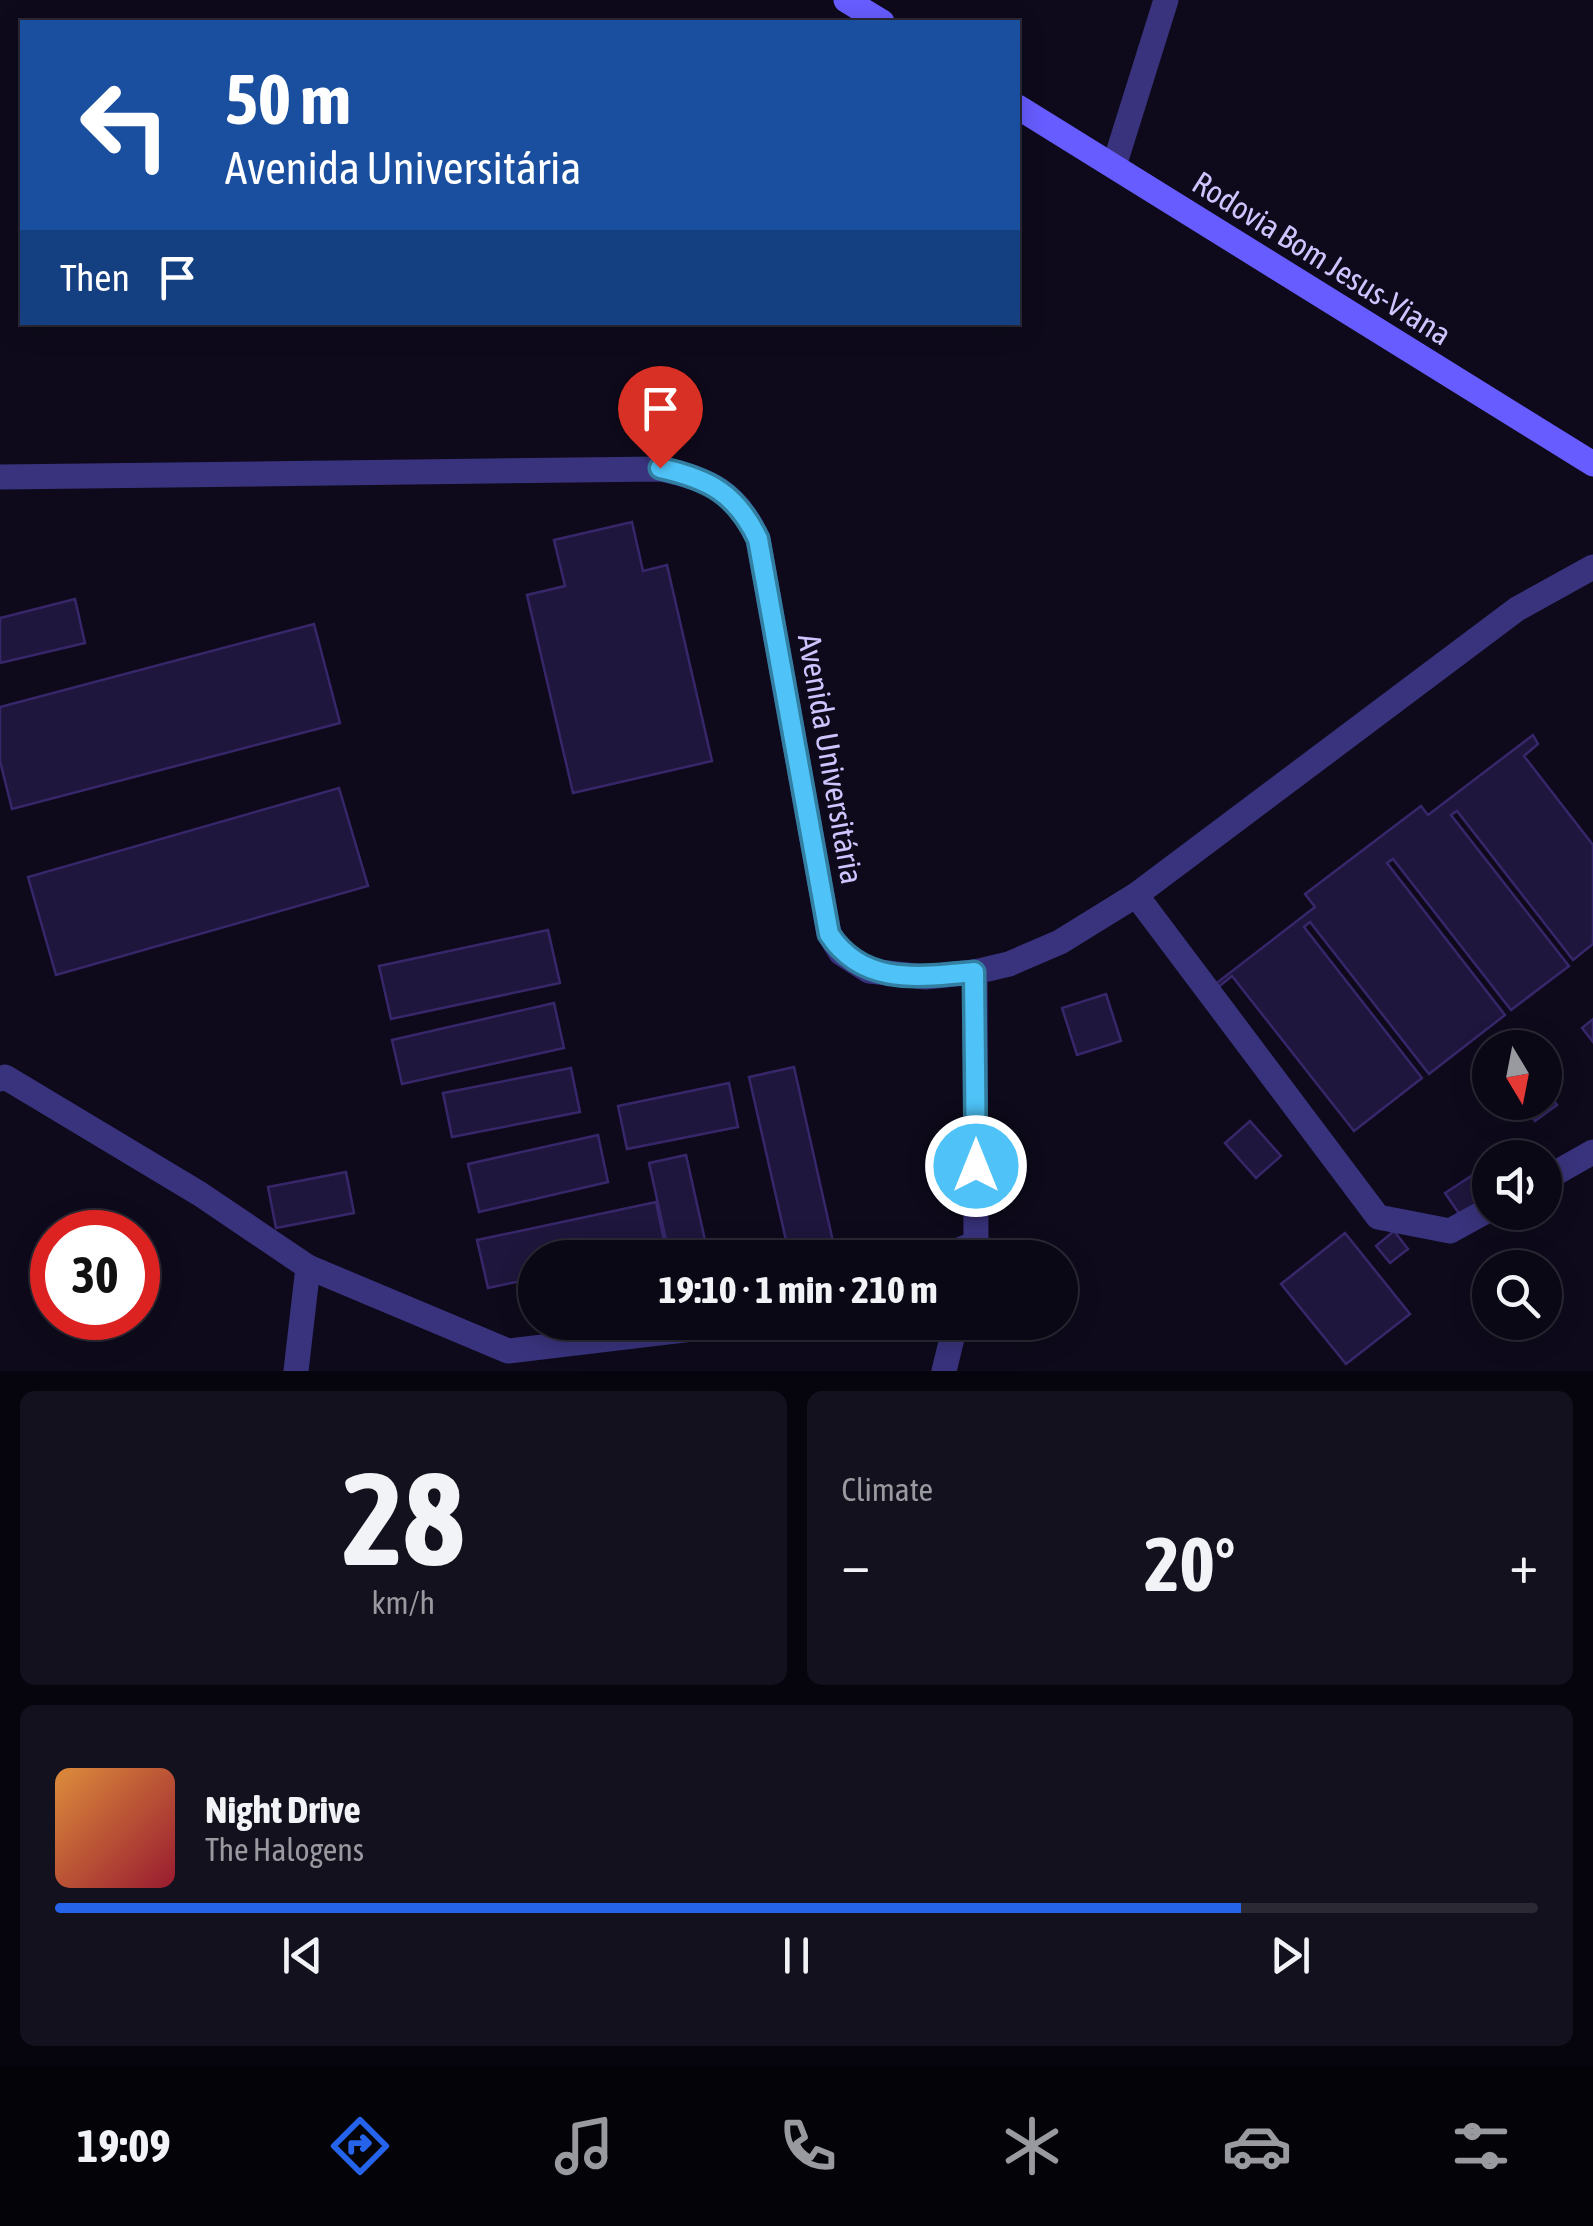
<!DOCTYPE html>
<html lang="en">
<head>
<meta charset="utf-8">
<style>
	body { margin:0; font-family:"Asap Condensed",sans-serif; background:#13111e; color:#f1f3f6; height:100vh; display:flex; flex-direction:column; font-size:38px; white-space:nowrap }
	* { box-sizing:border-box; margin:0 }
	p { font-size:32px; color:#999aa0 }
	.icon { flex:none; width:55px; height:55px; fill:none; stroke:currentColor; stroke-width:2; stroke-linecap:round; stroke-linejoin:round }
	.map { position:relative; height:1371px; overflow:hidden }
	.details { display:flex; flex-direction:column; gap:20px; padding:20px; background:#06040c; flex:1 }
	.details>* { flex:none }
	.banner { position:absolute; left:20px; top:20px; width:1000px; height:305px; border-radius:0px; box-shadow:0 5px 25px #0003,0 0 0 2px #2a2934; background:#1a4fa0; color:#fff; overflow:hidden }
	.needle { width:65px; rotate:170deg }
	.controls { position:absolute; left:1472px; top:1030px; display:grid; gap:20px }
	.controls a { display:grid; place-items:center; width:90px; height:90px; border-radius:50%; background:#0a0815; box-shadow:0 5px 25px #0003,0 0 0 2px #2a2934; font-size:50px }
	.speed { position:absolute; left:30px; top:1210px; display:flex; gap:20px; font-size:50px; font-weight:700; text-align:center }
	.speed>* { display:grid; place-content:center; width:130px; height:130px; border-radius:50%; background:#0a0815; box-shadow:0 5px 25px #0003,0 0 0 2px #2a2934; line-height:1 }
	.speed .limit { border:15px solid #d22; background:#fff; color:#111 }
	.pin { position:absolute; display:grid; place-items:center; width:85px; height:85px; color:#fff; margin:-102px -42px; border-radius:50% 50% 50% 0; rotate:-45deg; box-shadow:0 0 10px #0007 }
	.pin .icon { rotate:45deg }
	.me { position:absolute; width:110px; margin:-55px; rotate:0deg; stroke-linejoin:round; filter:drop-shadow(0 0 8px #0008) }
	.turn { display:flex; align-items:center; gap:35px; height:210px; padding:0 40px; font-size:45px }
	.turn .icon { width:130px; height:130px; stroke-width:2.5 }
	.turn b { display:block; font-size:70px; line-height:85px }
	.then { display:flex; align-items:center; height:95px; padding:0 40px; background:#0003; gap:20px; font-size:38px }
	.big { font-size:75px; font-weight:700; line-height:1.1 }
	.details .card { flex:1; display:flex; flex-direction:column; justify-content:center; gap:15px; min-width:0; padding:0 35px; border-radius:15px; background:#13111e }
	.details .dial { align-items:center; gap:0 }
	.dial b { font-size:130px; line-height:1 }
	.song { display:flex; align-items:center; gap:30px }
	.cover { width:120px; height:120px; border-radius:15px; background:linear-gradient(135deg,hsl(30 70% 55%),hsl(350 70% 35%)) }
	.played { height:10px; border-radius:5px; background:linear-gradient(90deg,#2563eb 80%,#2a2934 80%) }
	.keys { display:flex; justify-content:space-around; direction:ltr }
	.heat { display:flex; justify-content:space-between; align-items:center; font-size:55px; direction:ltr }
	.details .tiles { flex:1; display:grid; gap:20px; grid-template-columns:1fr 1fr }
	.card:last-child { grid-column:span 2 }
	.trip { position:absolute; left:518px; top:1240px; width:560px; height:100px; border-radius:50px; background:#0a0815; box-shadow:0 5px 25px #0003,0 0 0 2px #2a2934; font-weight:700; line-height:100px; text-align:center }
	.dock { display:flex; height:160px; justify-content:space-around; align-items:center; background:#040308; color:#999aa0 }
	.dock .icon { width:70px; height:70px }
	.dock .on { color:#2563eb }
	.dock b { font-size:45px; color:#f1f3f6 }
	.map>svg:first-child { display:block }
	.building { fill:#1f163d; stroke:#37276a; stroke-width:2.5 }
	.lines { fill:none; stroke-linecap:round; stroke-linejoin:round }
	.street { stroke:#39337d; stroke-width:25 }
	.secondary { stroke:#675cff; stroke-width:25 }
	.route-casing { stroke:#337fa1; stroke-width:25 }
	.route { stroke:#4fc3f7; stroke-width:18 }
	.labels { text-anchor:middle; dominant-baseline:central; stroke-width:9; stroke-linejoin:round; paint-order:stroke }
	.street-label { font-size:32px; fill:#cec5ff; stroke:#0e0a1c }
</style>
</head>
<body>
<div class="map">
<svg width="1593" height="1371" viewBox="0 0 1593 1371">
	<rect width="100%" height="100%" fill="#0e0a1c"/>
	<g class="building">
		<polygon points="632,522 643,571 667,565 712,761 573,793 527,595 565,586 554,540"/>
		<polygon points="75,599 85,643 0,663 0,618"/>
		<polygon points="314,624 340,723 12,809 0,761 0,707"/>
		<polygon points="1533,735 1538,744 1524,756 1593,845 1593,944 1573,960 1457,811 1451,815 1569,966 1511,1010 1393,859 1387,863 1505,1015 1429,1074 1310,922 1304,927 1422,1078 1354,1131 1232,976 1217,988 1214,985 1315,907 1305,894 1421,806 1428,815"/>
		<polygon points="339,788 368,886 56,975 28,877"/>
		<polygon points="548,930 560,983 391,1019 379,966"/>
		<polygon points="1106,994 1121,1041 1077,1055 1062,1008"/>
		<polygon points="554,1003 564,1048 402,1084 392,1040"/>
		<polygon points="1593,1019 1593,1042 1582,1028"/>
		<polygon points="794,1067 836,1255 825,1258 790,1258 749,1077"/>
		<polygon points="571,1068 580,1112 452,1137 443,1093"/>
		<polygon points="729,1083 738,1127 627,1149 618,1106"/>
		<polygon points="1545,1089 1557,1105 1535,1121 1522,1104 1545,1102"/>
		<polygon points="1250,1121 1281,1156 1256,1178 1225,1143"/>
		<polygon points="598,1135 608,1182 479,1212 468,1164"/>
		<polygon points="686,1155 709,1258 670,1258 649,1163"/>
		<polygon points="1485,1167 1490,1175 1490,1195 1460,1215 1445,1193"/>
		<polygon points="346,1172 354,1213 276,1228 268,1187"/>
		<polygon points="656,1202 666,1250 630,1258 535,1258 535,1278 488,1288 477,1240"/>
		<polygon points="1394,1231 1408,1249 1390,1263 1376,1246"/>
		<polygon points="1345,1233 1410,1314 1346,1364 1281,1284"/>
		<polygon points="547,1322 610,1322 550,1336"/>
	</g>
	<g class="lines">
		<g class="street">
			<polyline points="1114,166 1166,0"/>
			<path d="M0 477 660 469C709 478 737 493 758 539L829 934 841 953 869 971 926 977 975 972 1009 964 1060 942 1136 895 1517 609 1593 567"/>
			<polyline points="1136,895 1378,1217 1450,1231 1490,1209"/>
			<polyline points="0,1079 5,1077 200,1194 308,1267 508,1351 751,1322"/>
			<polyline points="1545,1179 1593,1152"/>
			<polyline points="939,1258 976,1243"/>
			<polyline points="973,1258 976,1243 975,972"/>
			<polyline points="296,1371 308,1267"/>
			<polyline points="944,1371 956,1322"/>
		</g>
		<g class="secondary">
			<polyline points="846,0 882,22"/>
			<polyline points="1018,107 1593,464"/>
		</g>
	</g>
	<g class="lines">
		<g class="route-casing">
			<path id="route" d="M660 468C709 479 736 493 758 539L829 934C863 986 919 977 974 972L976 1166"/>
		</g>
		<use href="#route" class="route"/>
	</g>
	<g class="labels">
		<g class="street-label">
			<text transform="translate(1322 258) rotate(32)">Rodovia Bom Jesus-Viana</text>
			<text transform="translate(831 759) rotate(80)">Avenida Universitária</text>
		</g>
	</g>
</svg>
<div class="controls">
<a><svg class="needle" viewBox="-14 -14 28 28"><path d="M0-13l5 13h-10z" fill="#e53935"/><path d="M0 13l5-13h-10z" fill="#999aa0"/></svg></a>
<a><svg class="icon" aria-label="sound" viewBox="0 0 24 24"><path d="M4 9h4l5-4v14l-5-4H4zM17 9q2 3 0 6"/></svg></a>
<a><svg class="icon" aria-label="search" viewBox="0 0 24 24"><circle cx="10" cy="10" r="6"/><path d="M15 15l6 6"/></svg></a>
</div>
<div class="speed"><div class="limit">30</div></div>
<div class="pin" style="left:660px;top:468px;background:#d93025"><svg class="icon" aria-label="arrive" viewBox="0 0 24 24"><path d="M6 21V4h12l-3 4 3 4H6"/></svg></div>
<svg class="me" style="left:976px;top:1166px" viewBox="-20 -20 40 40"><circle r="17" fill="#4fc3f7" stroke="#fff" stroke-width="3"/><path d="M0-11L8 9 0 5-8 9z" fill="#fff"/></svg>
<div class="trip">19:10 · 1 min · 210 m</div>
<div class="banner">
<div class="turn"><svg class="icon" aria-label="left" viewBox="0 0 24 24"><path d="M17 20v-9H6M10 6l-5 5 5 5"/></svg><div><b>50 m</b>Avenida Universitária</div></div>
<div class="then">Then<svg class="icon" aria-label="arrive" viewBox="0 0 24 24"><path d="M6 21V4h12l-3 4 3 4H6"/></svg></div>
</div>
</div>
<section class="details">
<div class="tiles">
<div class="card dial"><b>28</b><p>km/h</p></div>
<div class="card"><p>Climate</p>
<div class="heat"><a>−</a><b class="big">20°</b><a>+</a></div>
</div>
<div class="card">
<div class="song"><i class="cover"></i><div><b>Night Drive</b><p>The Halogens</p></div></div>
<div class="played"></div>
<div class="keys"><svg class="icon" aria-label="previous" viewBox="0 0 24 24"><path d="M18 5L8 12l10 7zM5 5v14"/></svg><svg class="icon" aria-label="pause" viewBox="0 0 24 24"><path d="M8 5v14M16 5v14"/></svg><svg class="icon" aria-label="next" viewBox="0 0 24 24"><path d="M6 5l10 7-10 7zM19 5v14"/></svg></div>
</div>
</div>
</section>
<nav class="dock">
<b>19:09</b>
<svg class="icon on" aria-label="directions" viewBox="0 0 24 24"><path d="M12 3l9 9-9 9-9-9zM9 14v-3h6M13 9l2 2-2 2"/></svg>
<svg class="icon" aria-label="music" viewBox="0 0 24 24"><path d="M9 18V5l10-2v13"/><circle cx="6" cy="18" r="3"/><circle cx="16" cy="16" r="3"/></svg>
<svg class="icon" aria-label="phone" viewBox="0 0 24 24"><path d="M5 4h4l2 5-3 2q2 4 5 5l2-3 5 2v4C11 20 4 13 5 4z"/></svg>
<svg class="icon" aria-label="climate" viewBox="0 0 24 24"><path d="M12 3v18M4 7l16 10M4 17L20 7"/></svg>
<svg class="icon" aria-label="car" viewBox="0 0 24 24"><path d="M5 17H2v-5l4-1 3-4h7l3 4 3 1v5h-3M9 17h6M6 11h13"/><circle cx="7" cy="17" r="2"/><circle cx="17" cy="17" r="2"/></svg>
<svg class="icon" aria-label="filters" viewBox="0 0 24 24"><path d="M4 7h16M4 17h16"/><circle cx="9" cy="7" r="2"/><circle cx="15" cy="17" r="2"/></svg>
</nav>
</body>
</html>
